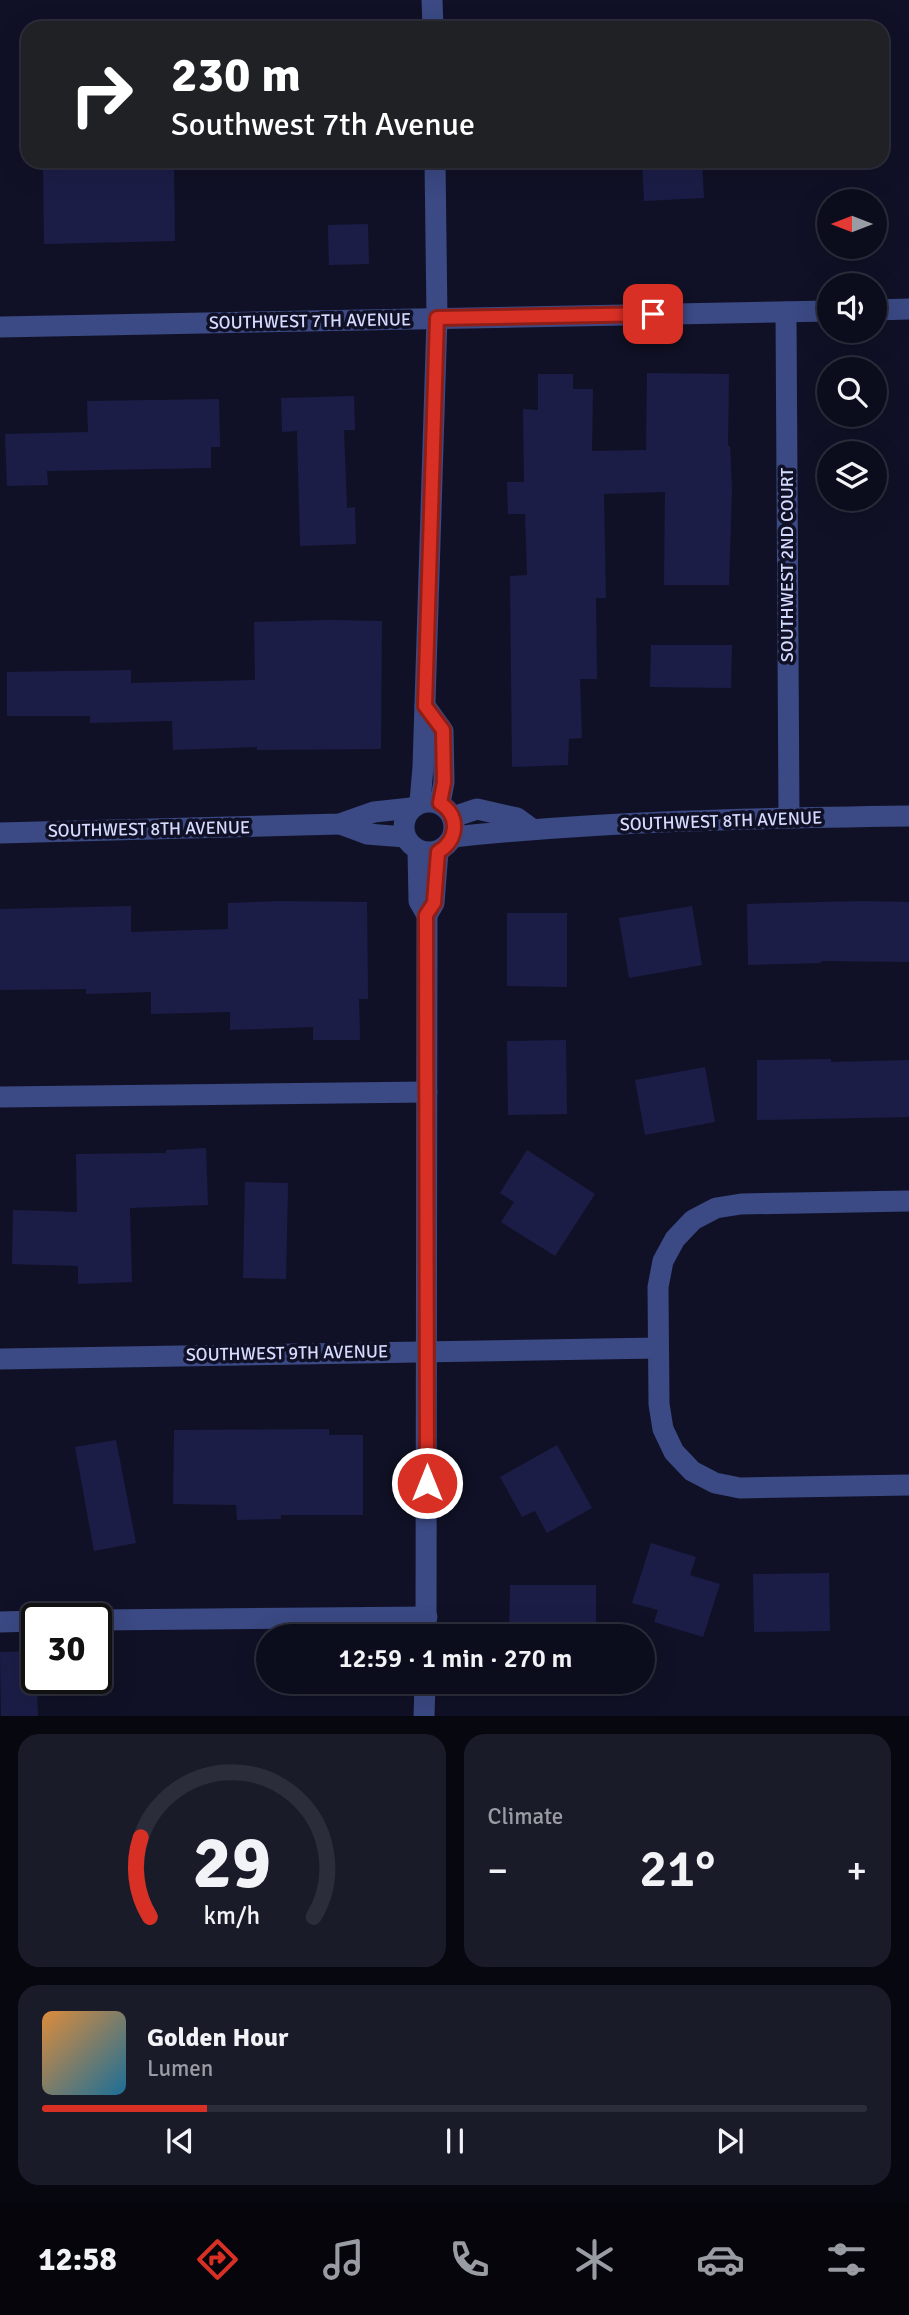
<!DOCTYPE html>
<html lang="en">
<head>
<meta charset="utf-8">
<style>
	body { margin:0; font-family:Signika,sans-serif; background:#1a1b29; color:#f1f3f6; height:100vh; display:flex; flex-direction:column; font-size:26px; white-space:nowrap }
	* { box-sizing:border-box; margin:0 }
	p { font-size:23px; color:#9a9ca3 }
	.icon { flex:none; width:38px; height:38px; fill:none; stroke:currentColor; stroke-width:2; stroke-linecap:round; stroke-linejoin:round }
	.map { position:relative; height:1716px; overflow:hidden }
	.sheet { display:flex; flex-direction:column; gap:18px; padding:18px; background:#07070f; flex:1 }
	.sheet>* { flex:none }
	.banner { position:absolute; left:21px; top:21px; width:868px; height:147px; border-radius:21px; box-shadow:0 7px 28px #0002,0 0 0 2px #2c2d3b; background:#202124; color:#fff; overflow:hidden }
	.needle { width:46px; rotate:270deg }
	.controls { position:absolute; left:817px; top:189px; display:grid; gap:14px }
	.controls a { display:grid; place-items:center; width:70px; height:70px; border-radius:50%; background:#0c0d1c; box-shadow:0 7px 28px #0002,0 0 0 2px #2c2d3b; font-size:35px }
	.speed { position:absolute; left:21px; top:1603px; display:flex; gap:14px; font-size:35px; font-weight:700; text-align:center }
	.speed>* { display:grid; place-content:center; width:91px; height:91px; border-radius:50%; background:#0c0d1c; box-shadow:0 7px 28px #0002,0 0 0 2px #2c2d3b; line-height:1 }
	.speed .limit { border:4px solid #111; border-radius:10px; background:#fff; color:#111 }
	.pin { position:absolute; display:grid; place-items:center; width:60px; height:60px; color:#fff; margin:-30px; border-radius:14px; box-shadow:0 4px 10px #0006 }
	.me { position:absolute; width:77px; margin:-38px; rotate:0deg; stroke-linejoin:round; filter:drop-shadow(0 0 5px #0008) }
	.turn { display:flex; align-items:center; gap:24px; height:147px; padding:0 35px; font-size:32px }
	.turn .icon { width:91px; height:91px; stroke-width:2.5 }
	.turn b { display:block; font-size:49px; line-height:60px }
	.big { font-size:52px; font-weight:600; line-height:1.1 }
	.sheet .widget { flex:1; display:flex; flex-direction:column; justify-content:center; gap:10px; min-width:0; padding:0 24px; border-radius:21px; background:#1a1b29 }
	.sheet .dial { align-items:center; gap:0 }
	.dial svg { height:182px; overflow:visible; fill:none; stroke:#2c2d3b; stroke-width:7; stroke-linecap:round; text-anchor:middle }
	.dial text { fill:#f1f3f6; stroke:none }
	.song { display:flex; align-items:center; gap:21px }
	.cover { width:84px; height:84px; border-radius:10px; background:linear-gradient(135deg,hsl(30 70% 55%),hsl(200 70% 35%)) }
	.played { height:7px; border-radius:4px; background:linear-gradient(90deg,#d93025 20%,#2c2d3b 20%) }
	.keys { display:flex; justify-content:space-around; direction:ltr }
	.heat { display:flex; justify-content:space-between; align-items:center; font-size:38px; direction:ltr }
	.sheet .tiles { flex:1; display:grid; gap:18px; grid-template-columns:1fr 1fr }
	.widget:last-child { grid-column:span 2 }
	.trip { position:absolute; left:256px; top:1624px; width:399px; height:70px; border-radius:35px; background:#0c0d1c; box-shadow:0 7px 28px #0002,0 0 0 2px #2c2d3b; font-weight:600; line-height:70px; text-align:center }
	.menu { display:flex; height:112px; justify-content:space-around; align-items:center; background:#05050b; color:#9a9ca3 }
	.menu .icon { width:49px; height:49px }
	.menu .on { color:#d93025 }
	.menu b { font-size:32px; color:#f1f3f6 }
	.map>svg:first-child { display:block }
	.building { fill:#1c1d47 }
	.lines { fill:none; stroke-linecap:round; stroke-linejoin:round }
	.minor { stroke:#3b4984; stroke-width:21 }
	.route-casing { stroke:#8d1f18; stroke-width:18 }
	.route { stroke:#d93025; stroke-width:12 }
	.labels { text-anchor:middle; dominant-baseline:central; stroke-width:7; stroke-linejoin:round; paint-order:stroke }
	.street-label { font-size:18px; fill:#d5dafe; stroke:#101126 }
</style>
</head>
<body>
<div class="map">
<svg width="909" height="1717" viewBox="0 0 909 1717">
	<rect width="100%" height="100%" fill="#101126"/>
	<g class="building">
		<polygon points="43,161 174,161 175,241 44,244"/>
		<polygon points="642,161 702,161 704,198 644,201"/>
		<polygon points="368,224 369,264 329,265 328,225"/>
		<polygon points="647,373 729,374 728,446 730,446 732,490 729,585 664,585 665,492 604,494 606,598 596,598 597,679 580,679 582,738 569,739 568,765 512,767 510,576 527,575 525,514 508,514 507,482 524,482 523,409 538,410 538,374 573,374 573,389 593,389 592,451 646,450"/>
		<polygon points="354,396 355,430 344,430 347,508 355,507 356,544 300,546 297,431 282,432 281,398"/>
		<polygon points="219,399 220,447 211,447 211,468 47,471 48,485 7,486 5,434 88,432 87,401"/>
		<polygon points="329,620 382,621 381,749 257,750 257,747 173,750 172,721 90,723 90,716 7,716 7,672 131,670 131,683 255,680 254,622"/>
		<polygon points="651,645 732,645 731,688 650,687"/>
		<polygon points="280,901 367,902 368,999 359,999 360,1040 313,1040 313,1027 230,1030 230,1012 151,1014 151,992 86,994 86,989 0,990 0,909 131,906 131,932 228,929 228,903"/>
		<polygon points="861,901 909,902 909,962 821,961 821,963 748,965 747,904"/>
		<polygon points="692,906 702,965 629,978 619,918"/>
		<polygon points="507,913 567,913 567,987 507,986"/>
		<polygon points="566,1040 567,1114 508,1115 507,1041"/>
		<polygon points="831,1059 831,1062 909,1060 909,1117 757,1120 757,1060"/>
		<polygon points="705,1067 715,1122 645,1135 635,1080"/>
		<polygon points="206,1148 208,1205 130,1208 132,1282 78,1284 78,1266 12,1264 13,1210 77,1212 76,1154 166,1153 166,1150"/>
		<polygon points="527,1150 595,1194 555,1256 501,1222 514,1202 500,1193"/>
		<polygon points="245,1182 288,1183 286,1279 243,1278"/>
		<polygon points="329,1429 329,1435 363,1435 363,1515 281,1515 281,1519 237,1520 236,1505 173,1504 174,1430"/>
		<polygon points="116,1440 136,1543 94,1551 75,1447"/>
		<polygon points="557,1445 592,1508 547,1533 535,1511 522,1517 500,1477"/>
		<polygon points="651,1543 696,1557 690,1575 720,1584 703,1637 654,1622 658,1610 632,1603"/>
		<polygon points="829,1573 830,1631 754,1632 753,1574"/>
		<polygon points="510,1585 596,1585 596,1636 509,1636"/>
		<polygon points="36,1651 38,1717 1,1717 0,1652"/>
	</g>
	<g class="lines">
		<g class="minor">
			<polyline points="432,0 433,28"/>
			<polyline points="875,310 909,309"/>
			<polyline points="786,312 789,818"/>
			<polyline points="0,327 830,311"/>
			<polyline points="425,706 443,731 444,782 440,803"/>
			<circle cx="429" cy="827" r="25"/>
			<polyline points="420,802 423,767 437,318 435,161"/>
			<polyline points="453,817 477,809 517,818 532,829"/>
			<polyline points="340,824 367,834 405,837"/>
			<polyline points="0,833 340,824 374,812 411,808"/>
			<path d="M453 837C604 821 757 818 909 816"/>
			<polyline points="418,851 419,901 427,915 426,1636"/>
			<polyline points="427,915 434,903 438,852"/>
			<polyline points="0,1097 427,1092"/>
			<polyline points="909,1201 741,1204 716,1208 693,1220 675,1239 663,1261 658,1287 659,1404 663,1429 674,1452 692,1471 715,1483 740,1488 909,1485"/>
			<polyline points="0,1359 658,1348"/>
			<polyline points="96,1620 427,1617"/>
			<polyline points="0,1622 37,1621"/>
			<polyline points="424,1717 425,1682"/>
		</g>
	</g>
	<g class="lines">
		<g class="route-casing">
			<path id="route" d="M427 1483 426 915 434 903 438 852C458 840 460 816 440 803L444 782 443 730 425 706 437 318 653 314"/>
		</g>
		<use href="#route" class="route"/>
	</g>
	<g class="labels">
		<g class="street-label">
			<text transform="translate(310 321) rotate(-1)">SOUTHWEST 7TH AVENUE</text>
			<text transform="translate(787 565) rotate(-90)">SOUTHWEST 2ND COURT</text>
			<text transform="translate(721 821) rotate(-2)">SOUTHWEST 8TH AVENUE</text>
			<text transform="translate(149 829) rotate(-1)">SOUTHWEST 8TH AVENUE</text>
			<text transform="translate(287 1353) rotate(-1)">SOUTHWEST 9TH AVENUE</text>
		</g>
	</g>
</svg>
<div class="controls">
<a><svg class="needle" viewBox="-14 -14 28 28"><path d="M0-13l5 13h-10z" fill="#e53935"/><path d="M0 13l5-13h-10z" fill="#9a9ca3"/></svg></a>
<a><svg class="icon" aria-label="sound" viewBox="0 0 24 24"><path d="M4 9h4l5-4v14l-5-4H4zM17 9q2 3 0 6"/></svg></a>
<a><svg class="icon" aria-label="search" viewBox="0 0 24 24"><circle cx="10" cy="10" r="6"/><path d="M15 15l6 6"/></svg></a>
<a><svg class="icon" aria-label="layers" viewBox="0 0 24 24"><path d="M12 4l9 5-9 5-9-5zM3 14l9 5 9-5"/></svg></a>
</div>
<div class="speed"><div class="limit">30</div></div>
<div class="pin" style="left:653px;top:314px;background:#d93025"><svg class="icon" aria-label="arrive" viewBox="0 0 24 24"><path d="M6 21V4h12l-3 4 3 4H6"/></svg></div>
<svg class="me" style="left:427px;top:1483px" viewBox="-20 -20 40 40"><circle r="17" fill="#d93025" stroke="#fff" stroke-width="3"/><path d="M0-11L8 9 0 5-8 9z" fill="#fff"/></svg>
<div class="trip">12:59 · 1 min · 270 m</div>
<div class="banner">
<div class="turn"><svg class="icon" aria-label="right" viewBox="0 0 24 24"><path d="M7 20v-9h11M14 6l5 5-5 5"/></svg><div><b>230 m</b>Southwest 7th Avenue</div></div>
</div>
</div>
<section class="sheet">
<div class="tiles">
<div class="widget dial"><svg viewBox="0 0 100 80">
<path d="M14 69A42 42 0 1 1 86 69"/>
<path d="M14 69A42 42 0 0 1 10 34" stroke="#d93025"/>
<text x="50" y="56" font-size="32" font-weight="700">29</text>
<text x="50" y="72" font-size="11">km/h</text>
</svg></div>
<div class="widget"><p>Climate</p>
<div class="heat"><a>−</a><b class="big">21°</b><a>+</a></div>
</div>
<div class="widget">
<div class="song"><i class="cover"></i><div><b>Golden Hour</b><p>Lumen</p></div></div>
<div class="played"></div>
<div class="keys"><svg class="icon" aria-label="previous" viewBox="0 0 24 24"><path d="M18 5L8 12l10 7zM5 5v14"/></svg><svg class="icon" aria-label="pause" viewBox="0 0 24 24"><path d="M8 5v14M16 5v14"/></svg><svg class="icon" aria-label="next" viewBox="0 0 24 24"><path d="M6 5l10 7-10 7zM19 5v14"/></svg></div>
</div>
</div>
</section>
<nav class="menu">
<b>12:58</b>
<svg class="icon on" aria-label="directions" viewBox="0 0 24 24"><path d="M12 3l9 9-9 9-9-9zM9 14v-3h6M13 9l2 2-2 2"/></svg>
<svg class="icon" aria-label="music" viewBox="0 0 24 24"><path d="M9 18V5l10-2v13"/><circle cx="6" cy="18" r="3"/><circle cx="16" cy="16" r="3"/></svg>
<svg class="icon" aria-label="phone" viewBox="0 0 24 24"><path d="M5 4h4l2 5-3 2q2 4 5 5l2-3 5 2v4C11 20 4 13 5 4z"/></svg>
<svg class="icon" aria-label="climate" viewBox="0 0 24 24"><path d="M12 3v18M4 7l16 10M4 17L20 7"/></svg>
<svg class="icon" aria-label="car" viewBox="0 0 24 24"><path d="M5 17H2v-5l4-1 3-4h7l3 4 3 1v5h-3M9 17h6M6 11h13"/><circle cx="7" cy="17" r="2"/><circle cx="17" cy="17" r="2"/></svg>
<svg class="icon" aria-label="filters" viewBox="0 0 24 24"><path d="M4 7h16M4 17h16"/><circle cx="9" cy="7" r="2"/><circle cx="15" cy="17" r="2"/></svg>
</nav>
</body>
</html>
